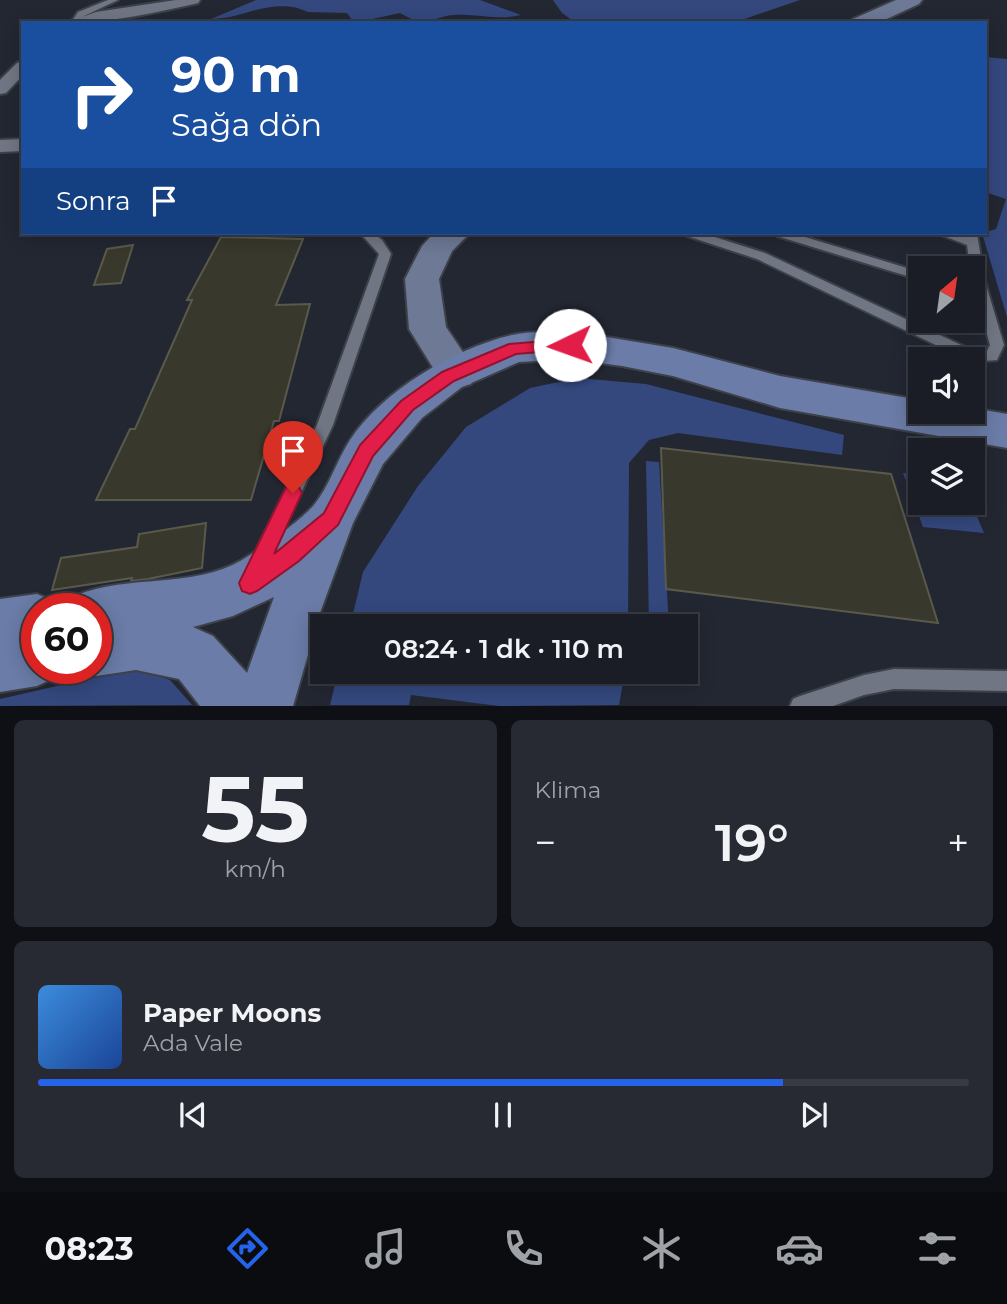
<!DOCTYPE html>
<html lang="tr">
<head>
<meta charset="utf-8">
<style>
	body { margin:0; font-family:Montserrat,sans-serif; background:#272a32; color:#f1f3f6; height:100vh; display:flex; flex-direction:column; font-size:26px; white-space:nowrap }
	* { box-sizing:border-box; margin:0 }
	p { font-size:23px; color:#9fa2a7 }
	.icon { flex:none; width:38px; height:38px; fill:none; stroke:currentColor; stroke-width:2; stroke-linecap:round; stroke-linejoin:round }
	.map { position:relative; height:706px; overflow:hidden }
	.sheet { display:flex; flex-direction:column; gap:14px; padding:14px; background:#0e1015; flex:1 }
	.sheet>* { flex:none }
	.guide { position:absolute; left:21px; top:21px; width:966px; height:214px; border-radius:0px; box-shadow:0 4px 18px #0003,0 0 0 2px #383b43; background:#1a4fa0; color:#fff; overflow:hidden }
	.needle { width:46px; rotate:29deg }
	.tools { position:absolute; left:908px; top:256px; display:grid; gap:14px }
	.tools a { display:grid; place-items:center; width:77px; height:77px; border-radius:0px; background:#1a1d26; box-shadow:0 4px 18px #0003,0 0 0 2px #383b43; font-size:35px }
	.speed { position:absolute; left:21px; top:593px; display:flex; gap:14px; font-size:35px; font-weight:700; text-align:center }
	.speed>* { display:grid; place-content:center; width:91px; height:91px; border-radius:50%; background:#1a1d26; box-shadow:0 4px 18px #0003,0 0 0 2px #383b43; line-height:1 }
	.speed .limit { border:10px solid #d22; background:#fff; color:#111 }
	.pin { position:absolute; display:grid; place-items:center; width:60px; height:60px; color:#fff; margin:-72px -30px; border-radius:50% 50% 50% 0; rotate:-45deg; box-shadow:0 0 7px #0007 }
	.pin .icon { rotate:45deg }
	.me { position:absolute; width:77px; margin:-38px; rotate:267deg; stroke-linejoin:round; filter:drop-shadow(0 0 5px #0008) }
	.turn { display:flex; align-items:center; gap:24px; height:147px; padding:0 35px; font-size:32px }
	.turn .icon { width:91px; height:91px; stroke-width:2.5 }
	.turn b { display:block; font-size:49px; line-height:60px }
	.then { display:flex; align-items:center; height:66px; padding:0 35px; background:#0003; gap:14px; font-size:26px }
	.big { font-size:52px; font-weight:600; line-height:1.1 }
	.sheet .widget { flex:1; display:flex; flex-direction:column; justify-content:center; gap:10px; min-width:0; padding:0 24px; border-radius:10px; background:#272a32 }
	.sheet .dial { align-items:center; gap:0 }
	.dial b { font-size:91px; line-height:1 }
	.song { display:flex; align-items:center; gap:21px }
	.cover { width:84px; height:84px; border-radius:10px; background:linear-gradient(135deg,hsl(210 70% 55%),hsl(220 70% 35%)) }
	.played { height:7px; border-radius:4px; background:linear-gradient(90deg,#2563eb 80%,#383b43 80%) }
	.keys { display:flex; justify-content:space-around; direction:ltr }
	.heat { display:flex; justify-content:space-between; align-items:center; font-size:38px; direction:ltr }
	.sheet .tiles { flex:1; display:grid; gap:14px; grid-template-columns:1fr 1fr }
	.widget:last-child { grid-column:span 2 }
	.trip { position:absolute; left:310px; top:614px; width:388px; height:70px; border-radius:0px; background:#1a1d26; box-shadow:0 4px 18px #0003,0 0 0 2px #383b43; font-weight:600; line-height:70px; text-align:center }
	.dock { display:flex; height:112px; justify-content:space-around; align-items:center; background:#0a0c0f; color:#9fa2a7 }
	.dock .icon { width:49px; height:49px }
	.dock .on { color:#2563eb }
	.dock b { font-size:32px; color:#f1f3f6 }
	.map>svg:first-child { display:block }
	.green { fill:#34487e }
	.building { fill:#38382c; stroke:#59594c; stroke-width:2 }
	.lines { fill:none; stroke-linecap:round; stroke-linejoin:round }
	.service-casing { stroke:#3d4149; stroke-width:4 }
	.minor-casing { stroke:#3d4149; stroke-width:4 }
	.secondary-casing { stroke:#3d4149; stroke-width:4 }
	.primary-casing { stroke:#3d4149; stroke-width:4 }
	.service { fill:#707683; fill-rule:evenodd }
	.minor { fill:#707683; fill-rule:evenodd }
	.secondary { fill:#6d7995; fill-rule:evenodd }
	.primary { fill:#6a7ca7; fill-rule:evenodd }
	.route { fill:#e11d48; stroke:#92132f; stroke-width:2 }
</style>
</head>
<body>
<div class="map">
<svg width="1007" height="706" viewBox="0 0 1007 706">
	<rect width="100%" height="100%" fill="#232732"/>
	<g class="green">
		<path d="M256 0H480L521 15C497 21 477 13 453 15 441 16 431 22 419 23L400 13 354 23 347 13 308 12C285 0 259 9 234 16 227 18 218 18 211 19Z"/>
		<polygon points="553,0 800,0 733,23 576,23 562,13"/>
		<polygon points="985,57 1007,59 1007,317 982,233 996,229 1006,199 985,192"/>
		<polygon points="578,378 646,384 844,435 842,455 678,433 649,440 629,463 628,626 350,626 363,572 418,486 466,427 530,388"/>
		<polygon points="646,461 659,462 669,626 649,626"/>
		<polygon points="903,473 920,474 920,502 971,502 984,533 923,527"/>
		<polygon points="136,668 170,680 192,705 0,706 0,699"/>
		<polygon points="338,672 625,672 619,705 499,706 411,695 409,705 330,705"/>
	</g>
	<g class="building">
		<polygon points="221,237 303,239 276,305 310,304 279,421 274,421 251,500 96,500 130,429 135,429 192,300 187,300"/>
		<polygon points="133,245 121,283 94,285 107,249"/>
		<polygon points="661,448 891,474 938,623 666,589"/>
		<polygon points="206,523 202,568 148,579 131,581 132,578 52,590 61,558 137,547 139,534"/>
	</g>
	<g class="lines">
		<g class="service-casing">
			<g id="service">
				<polygon points="108,0 118,0 84,16 79,23 72,21 78,12"/>
				<polygon points="360,233 373,233 382,240 391,254 333,425 267,565 261,568 255,565 252,559 317,425 379,254"/>
				<polygon points="685,233 702,233 765,253 976,352 987,351 990,345 973,283 973,268 970,268 967,245 936,233 953,233 966,237 965,233 977,233 984,278 1004,345 997,360 973,362 973,359 965,359 757,259 687,236"/>
				<polygon points="775,233 792,233 920,272 920,280 777,236"/>
				<polygon points="894,669 1007,671 1007,691 894,689 864,695 833,706 790,706 793,699 800,696 864,675"/>
			</g>
		</g>
		<g class="minor-casing">
			<g id="minor">
				<path d="M176 0H200L198 3C155 13 109 23 65 23L96 12Z"/>
				<polygon points="23,61 23,75 6,93 0,94 0,80 17,63"/>
				<polygon points="23,139 23,151 0,152 0,140"/>
			</g>
		</g>
		<g class="secondary-casing">
			<g id="secondary">
				<polygon points="896,0 922,0 919,4 878,23 850,23 853,19"/>
				<polygon points="434,233 470,233 452,251 439,279 446,327 477,373 471,384 457,388 443,384 409,329 405,279 422,246"/>
			</g>
		</g>
		<g class="primary-casing">
			<g id="primary">
				<path d="M570 331 673 348 780 376 920 400V411H973V408L1007 414V448L780 408 673 376 622 366 570 359 519 362 462 387 422 418 383 464 353 523 321 610 293 706H200L179 679 136 670 96 676 77 668H96V609H72L77 595C129 574 192 589 242 560 262 548 299 522 314 505 329 487 337 460 350 440 382 391 455 348 512 335 530 331 551 332 570 331ZM274 597 247 673 213 636 193 627 233 616Z"/>
				<polygon points="37,594 56,602 59,609 37,609 37,668 60,668 56,677 37,686 0,692 0,599"/>
			</g>
		</g>
		<use href="#service" class="service"/>
		<use href="#minor" class="minor"/>
		<use href="#secondary" class="secondary"/>
		<use href="#primary" class="primary"/>
	</g>
	<polygon class="route" points="570,339 578,345 575,349 516,354 454,381 413,410 373,456 338,525 299,561 257,591 250,594 242,591 239,583 286,487 293,484 299,487 302,493 274,554 324,513 360,445 401,401 442,372 509,344"/>
</svg>
<div class="tools">
<a><svg class="needle" viewBox="-14 -14 28 28"><path d="M0-13l5 13h-10z" fill="#e53935"/><path d="M0 13l5-13h-10z" fill="#9fa2a7"/></svg></a>
<a><svg class="icon" aria-label="sound" viewBox="0 0 24 24"><path d="M4 9h4l5-4v14l-5-4H4zM17 9q2 3 0 6"/></svg></a>
<a><svg class="icon" aria-label="layers" viewBox="0 0 24 24"><path d="M12 4l9 5-9 5-9-5zM3 14l9 5 9-5"/></svg></a>
</div>
<div class="speed"><div class="limit">60</div></div>
<div class="pin" style="left:293px;top:493px;background:#d93025"><svg class="icon" aria-label="arrive" viewBox="0 0 24 24"><path d="M6 21V4h12l-3 4 3 4H6"/></svg></div>
<svg class="me" style="left:570px;top:345px" viewBox="-20 -20 40 40"><circle r="19" fill="#fff"/><path d="M0-13L10 11 0 6-10 11z" fill="#e11d48"/></svg>
<div class="trip">08:24 · 1 dk · 110 m</div>
<div class="guide">
<div class="turn"><svg class="icon" aria-label="right" viewBox="0 0 24 24"><path d="M7 20v-9h11M14 6l5 5-5 5"/></svg><div><b>90 m</b>Sağa dön</div></div>
<div class="then">Sonra<svg class="icon" aria-label="arrive" viewBox="0 0 24 24"><path d="M6 21V4h12l-3 4 3 4H6"/></svg></div>
</div>
</div>
<section class="sheet">
<div class="tiles">
<div class="widget dial"><b>55</b><p>km/h</p></div>
<div class="widget"><p>Klima</p>
<div class="heat"><a>−</a><b class="big">19°</b><a>+</a></div>
</div>
<div class="widget">
<div class="song"><i class="cover"></i><div><b>Paper Moons</b><p>Ada Vale</p></div></div>
<div class="played"></div>
<div class="keys"><svg class="icon" aria-label="previous" viewBox="0 0 24 24"><path d="M18 5L8 12l10 7zM5 5v14"/></svg><svg class="icon" aria-label="pause" viewBox="0 0 24 24"><path d="M8 5v14M16 5v14"/></svg><svg class="icon" aria-label="next" viewBox="0 0 24 24"><path d="M6 5l10 7-10 7zM19 5v14"/></svg></div>
</div>
</div>
</section>
<nav class="dock">
<b>08:23</b>
<svg class="icon on" aria-label="directions" viewBox="0 0 24 24"><path d="M12 3l9 9-9 9-9-9zM9 14v-3h6M13 9l2 2-2 2"/></svg>
<svg class="icon" aria-label="music" viewBox="0 0 24 24"><path d="M9 18V5l10-2v13"/><circle cx="6" cy="18" r="3"/><circle cx="16" cy="16" r="3"/></svg>
<svg class="icon" aria-label="phone" viewBox="0 0 24 24"><path d="M5 4h4l2 5-3 2q2 4 5 5l2-3 5 2v4C11 20 4 13 5 4z"/></svg>
<svg class="icon" aria-label="climate" viewBox="0 0 24 24"><path d="M12 3v18M4 7l16 10M4 17L20 7"/></svg>
<svg class="icon" aria-label="car" viewBox="0 0 24 24"><path d="M5 17H2v-5l4-1 3-4h7l3 4 3 1v5h-3M9 17h6M6 11h13"/><circle cx="7" cy="17" r="2"/><circle cx="17" cy="17" r="2"/></svg>
<svg class="icon" aria-label="filters" viewBox="0 0 24 24"><path d="M4 7h16M4 17h16"/><circle cx="9" cy="7" r="2"/><circle cx="15" cy="17" r="2"/></svg>
</nav>
</body>
</html>
